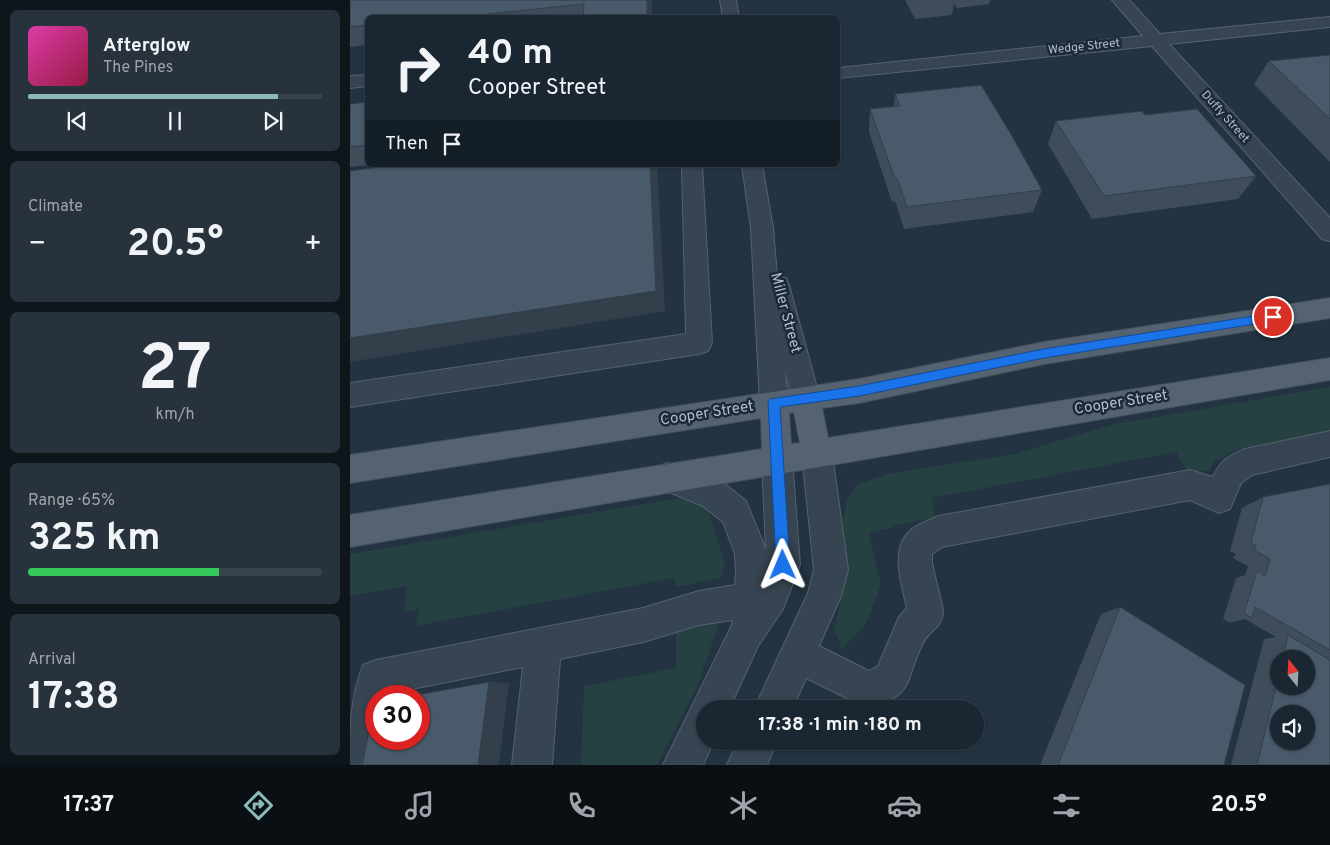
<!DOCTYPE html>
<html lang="en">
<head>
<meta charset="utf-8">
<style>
	body { margin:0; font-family:Overpass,sans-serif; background:#27323d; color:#f1f3f6; height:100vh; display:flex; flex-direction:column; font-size:19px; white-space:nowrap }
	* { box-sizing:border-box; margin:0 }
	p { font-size:16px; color:#9fa5ab }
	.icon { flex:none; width:28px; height:28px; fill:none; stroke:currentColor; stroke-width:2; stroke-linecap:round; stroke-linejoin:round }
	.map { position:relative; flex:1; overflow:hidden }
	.drawer { display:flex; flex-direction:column; gap:10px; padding:10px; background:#0e151b; width:350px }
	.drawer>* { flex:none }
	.banner { position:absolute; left:15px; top:15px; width:475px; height:152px; border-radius:8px; box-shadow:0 1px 4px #0004,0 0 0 1px #38434d; background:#1a2631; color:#f1f3f6; overflow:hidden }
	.needle { width:32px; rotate:342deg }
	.fabs { position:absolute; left:920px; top:650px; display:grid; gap:10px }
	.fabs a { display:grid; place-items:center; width:45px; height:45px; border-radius:50%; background:#1a2631; box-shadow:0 1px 4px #0004,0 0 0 1px #38434d; font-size:25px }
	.speed { position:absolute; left:15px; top:685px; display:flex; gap:10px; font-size:25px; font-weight:700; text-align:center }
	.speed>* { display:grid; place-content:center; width:65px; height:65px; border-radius:50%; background:#1a2631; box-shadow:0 1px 4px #0004,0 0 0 1px #38434d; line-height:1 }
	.speed .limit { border:8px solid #d22; background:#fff; color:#111 }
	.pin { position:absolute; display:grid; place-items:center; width:42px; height:42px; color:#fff; margin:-21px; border:2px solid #fff; border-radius:50%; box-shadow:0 1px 5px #0007 }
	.me { position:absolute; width:55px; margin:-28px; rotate:359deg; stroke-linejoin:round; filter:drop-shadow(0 0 4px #0008) }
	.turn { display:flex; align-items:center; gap:18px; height:105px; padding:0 20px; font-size:22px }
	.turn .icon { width:65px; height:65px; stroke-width:2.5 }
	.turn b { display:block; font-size:35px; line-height:42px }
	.then { display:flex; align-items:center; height:48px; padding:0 20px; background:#0003; gap:10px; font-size:19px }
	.big { font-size:38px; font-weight:700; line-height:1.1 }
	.drawer .tile { flex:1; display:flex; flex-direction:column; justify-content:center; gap:8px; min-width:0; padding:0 18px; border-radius:8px; background:#27323d }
	.drawer .dial { align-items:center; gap:0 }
	.dial b { font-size:65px; line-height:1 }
	.song { display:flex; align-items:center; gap:15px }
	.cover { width:60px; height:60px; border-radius:8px; background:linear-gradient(135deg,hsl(320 70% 55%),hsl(340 70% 35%)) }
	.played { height:5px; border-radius:2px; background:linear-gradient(90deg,#8bbbb9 85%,#38434d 85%) }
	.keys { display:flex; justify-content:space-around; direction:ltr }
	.heat { display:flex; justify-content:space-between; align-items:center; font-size:28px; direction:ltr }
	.charge { height:8px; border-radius:4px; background:linear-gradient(90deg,#34c759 65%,#38434d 0) }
	.trip { position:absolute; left:346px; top:700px; width:288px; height:50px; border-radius:25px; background:#1a2631; box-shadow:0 1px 4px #0004,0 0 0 1px #38434d; font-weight:700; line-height:50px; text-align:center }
	.dock { display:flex; height:80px; justify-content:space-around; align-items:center; background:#0a0f14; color:#9fa5ab }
	.dock .icon { width:35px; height:35px }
	.dock .on { color:#8bbbb9 }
	.dock b { font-size:22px; color:#f1f3f6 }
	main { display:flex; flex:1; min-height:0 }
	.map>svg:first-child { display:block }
	.green { fill:#254142 }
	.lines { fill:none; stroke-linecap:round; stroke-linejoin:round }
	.minor-casing { stroke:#55626e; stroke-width:2 }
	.major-casing { stroke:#44505d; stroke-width:2 }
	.minor { fill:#374451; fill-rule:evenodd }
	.major { fill:#556371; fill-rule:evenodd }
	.wall { fill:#3f4d5b; fill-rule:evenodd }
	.shaded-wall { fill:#333f4a }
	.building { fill:#495a6a; stroke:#333f4a; fill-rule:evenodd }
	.route { fill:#1a73e8; stroke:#114b97 }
	.labels { text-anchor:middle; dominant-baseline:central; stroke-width:5; stroke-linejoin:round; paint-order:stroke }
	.far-street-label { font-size:12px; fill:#b4bfcb; stroke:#1c2936 }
	.street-label { font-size:15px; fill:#b4bfcb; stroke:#1c2936 }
</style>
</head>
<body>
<main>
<section class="drawer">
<div class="tile">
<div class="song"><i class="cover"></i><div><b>Afterglow</b><p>The Pines</p></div></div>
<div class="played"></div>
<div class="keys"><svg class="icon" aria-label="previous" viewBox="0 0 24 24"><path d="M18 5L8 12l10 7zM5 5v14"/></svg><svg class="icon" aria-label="pause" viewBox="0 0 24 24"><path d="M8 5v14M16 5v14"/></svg><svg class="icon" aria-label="next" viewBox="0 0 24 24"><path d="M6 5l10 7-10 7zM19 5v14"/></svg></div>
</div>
<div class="tile"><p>Climate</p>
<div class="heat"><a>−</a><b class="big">20.5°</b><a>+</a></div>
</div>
<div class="tile dial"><b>27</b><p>km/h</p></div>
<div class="tile"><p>Range · 65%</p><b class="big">325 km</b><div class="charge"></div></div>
<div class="tile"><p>Arrival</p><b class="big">17:38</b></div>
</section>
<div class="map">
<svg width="980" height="765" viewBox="0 0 980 765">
	<rect width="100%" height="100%" fill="#233341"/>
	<g class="green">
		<polygon points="980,387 980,431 889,449 866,460 859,471 837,471 826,452 582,498 586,518 542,526 542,528 519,533 531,585 516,624 492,649 484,630 496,577 493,519 497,500 506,485 537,474 664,454 764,424"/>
		<polygon points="330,498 358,509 375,563 371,578 325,587 324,578 65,626 69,609 54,612 57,586 0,596 0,554"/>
		<polygon points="363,616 369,623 348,685 307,765 231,765 234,686 326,668 326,624"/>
	</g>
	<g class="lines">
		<g class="minor-casing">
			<g id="minor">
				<polygon points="370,0 386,0 389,18 373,18"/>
				<polygon points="762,0 779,0 810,34 980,17 980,27 819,44 980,218 980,241 972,239 802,46 488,78 488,68 793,36"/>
				<polygon points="18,75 18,86 0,88 0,76"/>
				<polygon points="332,165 352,165 362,343 358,351 349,354 0,407 0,383 336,334"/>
				<polygon points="392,165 412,165 423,228 427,276 436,278 439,285 470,399 466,408 456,411 446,408 435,372 438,403 434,412 424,415 414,412 410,403 401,228"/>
				<path d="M980 431V457L902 475 891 483 880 509 869 513 840 500 592 547 582 554V561C583 573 594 607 593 614 592 627 578 632 573 643 553 683 567 694 517 708L456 678 442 709H404L458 593 464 570 452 454 457 444 467 440 477 444 482 454 498 570 491 596 469 646 519 671 528 666 549 617 557 608C552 586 539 548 561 530 569 523 580 520 589 516L840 470 863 477C871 460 878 456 895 449Z"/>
				<path d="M427 445 438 449 442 459 450 565 433 609 408 646 379 709H355V741H364L353 765H313L383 623 382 620 349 625 293 642 210 659 202 765H162L173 667 41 693 40 696H26V739H32L27 765H0C0 729 0 699 13 665L26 660 293 608 349 591 385 585 386 572 385 554 373 522 353 506 307 487 303 477 307 467 318 463 375 484 396 501 416 550 412 459 416 449Z"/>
				<polygon points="388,741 427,741 417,765 377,765"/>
			</g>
		</g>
		<g class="major-casing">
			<path id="major" d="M980 298V318L694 364 509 403 472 408 478 438 980 358V380L0 547V515L412 449 411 418 0 483V455L509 379 694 342ZM444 412 450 443 441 444 439 413Z"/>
		</g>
		<use href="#minor" class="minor"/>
		<use href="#major" class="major"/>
	</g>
	<g class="wall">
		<polygon points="0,0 302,0 302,18 18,18 18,45 0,47"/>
		<polygon points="555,0 640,0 639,4 607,8 604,3 602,15 565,19"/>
		<polygon points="980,55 980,162 904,84 919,61"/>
		<polygon points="545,94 692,190 683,212 554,229 545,201 542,202 519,132 520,109 544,106"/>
		<polygon points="18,102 18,165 0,167 0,104"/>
		<polygon points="795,115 906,176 888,199 742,219 698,144 706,121"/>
		<path d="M980 484V765H881L914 639 926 637 895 619 880 623 873 619 886 578 895 575 898 566 883 558 886 554 880 551 892 508 913 497ZM929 659H956L929 686Z"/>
		<polygon points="770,607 874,765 690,765 751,614"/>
	</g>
	<g class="shaded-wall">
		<rect x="297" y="0" width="5" height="18"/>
		<polygon points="300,165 307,165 315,311 0,362 0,338"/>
		<polygon points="139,682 159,683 149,765 128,765"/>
	</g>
	<g class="building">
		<polygon points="0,0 297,0 297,18 233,18 234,4 99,18 18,18 18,25 0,27"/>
		<polygon points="980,55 980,119 919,61"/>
		<polygon points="631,85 662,136 692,190 557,207 547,178 545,179 520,109 550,106 545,94"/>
		<polygon points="18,102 18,145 0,147 0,104"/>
		<polygon points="847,109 906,176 754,196 706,121 792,111 795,115"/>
		<polygon points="45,165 300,165 306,291 0,338 0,171"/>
		<polygon points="980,484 980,650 905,607 902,618 894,613 907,571 915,576 920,559 904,550 906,546 901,542 913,497"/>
		<polygon points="770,607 895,685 874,765 708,765"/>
		<path d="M938 635 980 660V765H907L929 674V686H956V659H933ZM929 714H956V741H929Z"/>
		<polygon points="139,682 128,765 12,765 25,703 26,703 26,739 69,739 69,696 61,696"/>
	</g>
	<polygon class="route" points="923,313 928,317 923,321 694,358 509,396 430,407 440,565 438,570 433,572 428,570 426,565 418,402 420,399 509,386 694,349"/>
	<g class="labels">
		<g class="far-street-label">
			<text transform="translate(734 47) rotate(-6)">Wedge Street</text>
			<text transform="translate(875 117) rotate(48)">Duffy Street</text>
		</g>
		<g class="street-label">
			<text transform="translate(435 313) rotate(75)">Miller Street</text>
			<text transform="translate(771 403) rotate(-9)">Cooper Street</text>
			<text transform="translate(357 414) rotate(-9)">Cooper Street</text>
		</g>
	</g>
</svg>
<div class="fabs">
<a><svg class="needle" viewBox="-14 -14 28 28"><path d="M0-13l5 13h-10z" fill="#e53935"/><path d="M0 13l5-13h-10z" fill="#9fa5ab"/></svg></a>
<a><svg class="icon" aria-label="sound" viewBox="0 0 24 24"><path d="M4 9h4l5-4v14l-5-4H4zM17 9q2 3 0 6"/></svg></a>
</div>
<div class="speed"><div class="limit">30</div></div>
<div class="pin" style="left:923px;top:317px;background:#d93025"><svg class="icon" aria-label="arrive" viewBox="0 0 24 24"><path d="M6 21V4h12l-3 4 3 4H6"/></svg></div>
<svg class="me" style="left:433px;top:565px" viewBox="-20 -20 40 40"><path d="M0-17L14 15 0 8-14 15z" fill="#1a73e8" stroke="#fff" stroke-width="4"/></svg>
<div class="trip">17:38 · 1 min · 180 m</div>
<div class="banner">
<div class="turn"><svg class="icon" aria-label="right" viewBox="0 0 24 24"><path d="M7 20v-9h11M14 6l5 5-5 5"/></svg><div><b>40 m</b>Cooper Street</div></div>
<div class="then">Then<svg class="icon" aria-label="arrive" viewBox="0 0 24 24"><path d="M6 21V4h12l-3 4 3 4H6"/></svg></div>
</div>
</div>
</main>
<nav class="dock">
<b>17:37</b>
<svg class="icon on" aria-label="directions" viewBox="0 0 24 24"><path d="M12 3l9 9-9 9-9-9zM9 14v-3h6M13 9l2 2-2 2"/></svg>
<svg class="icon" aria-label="music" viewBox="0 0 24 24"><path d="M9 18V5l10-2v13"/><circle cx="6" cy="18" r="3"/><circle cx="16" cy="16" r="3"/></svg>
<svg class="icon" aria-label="phone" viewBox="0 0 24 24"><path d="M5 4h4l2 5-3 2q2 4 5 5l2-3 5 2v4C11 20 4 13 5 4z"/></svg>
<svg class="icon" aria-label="climate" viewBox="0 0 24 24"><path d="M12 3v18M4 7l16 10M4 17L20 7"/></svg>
<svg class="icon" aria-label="car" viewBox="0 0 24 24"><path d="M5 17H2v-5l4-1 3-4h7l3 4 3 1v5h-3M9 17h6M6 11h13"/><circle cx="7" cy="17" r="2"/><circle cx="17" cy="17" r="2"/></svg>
<svg class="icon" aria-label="filters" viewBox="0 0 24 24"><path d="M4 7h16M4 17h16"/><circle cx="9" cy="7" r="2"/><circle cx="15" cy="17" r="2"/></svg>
<b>20.5°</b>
</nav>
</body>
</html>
